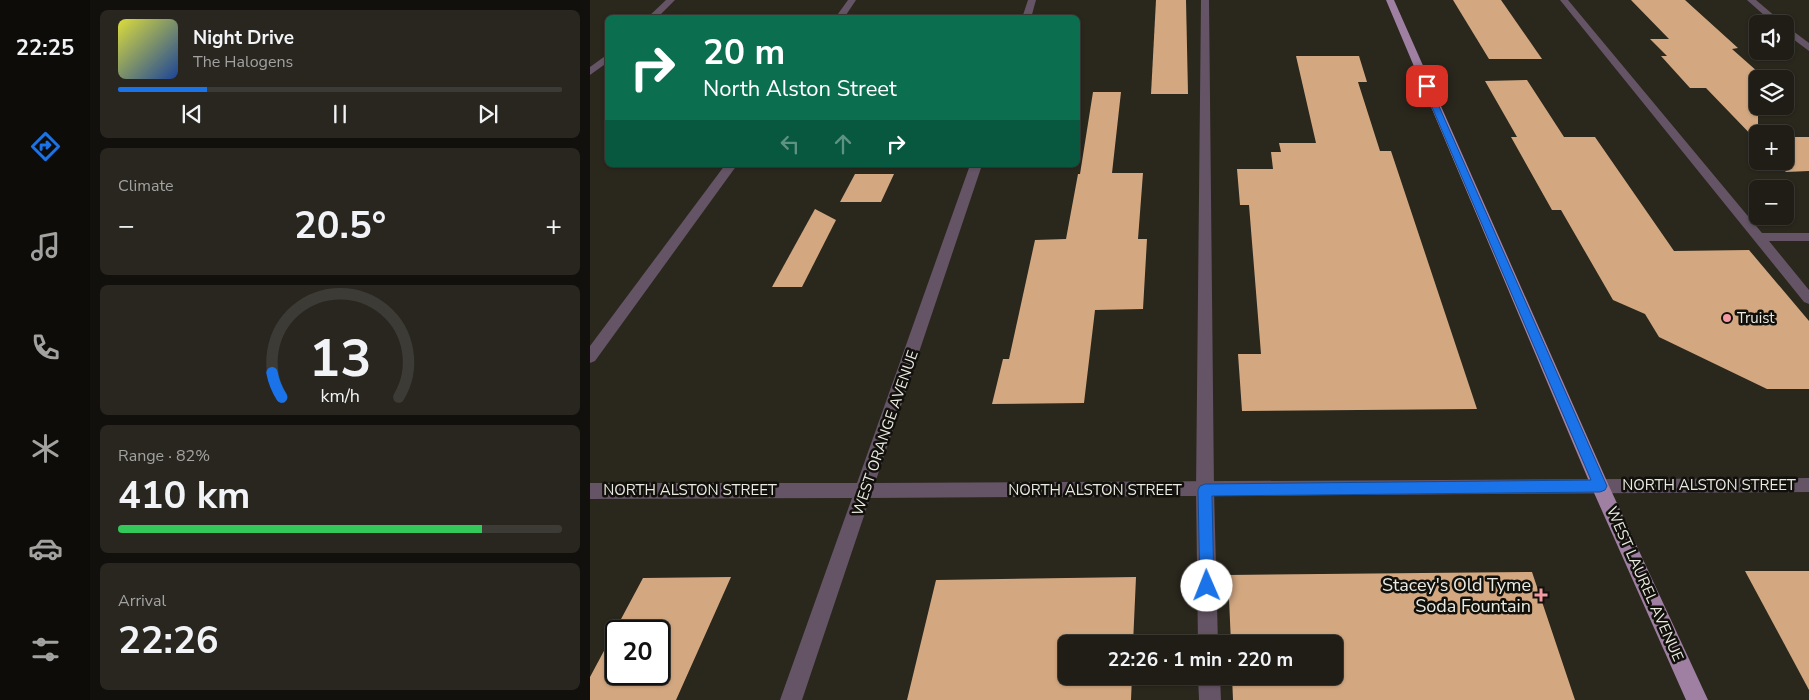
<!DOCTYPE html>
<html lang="en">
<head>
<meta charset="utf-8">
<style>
	body { margin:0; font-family:"Nunito Sans",sans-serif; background:#28261f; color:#f1f3f6; height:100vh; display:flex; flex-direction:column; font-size:19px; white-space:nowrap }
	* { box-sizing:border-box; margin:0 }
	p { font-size:16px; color:#a2a2a1 }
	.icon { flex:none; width:28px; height:28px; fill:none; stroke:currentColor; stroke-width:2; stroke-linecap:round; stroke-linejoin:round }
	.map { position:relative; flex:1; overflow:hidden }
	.panel { display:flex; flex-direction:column; gap:10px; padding:10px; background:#12100c; width:500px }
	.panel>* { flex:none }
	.banner { position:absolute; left:15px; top:15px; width:475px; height:152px; border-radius:8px; box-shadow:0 1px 4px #0004,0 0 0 1px #3d3b35; background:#0b6e4f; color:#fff; overflow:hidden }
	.controls { position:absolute; left:1159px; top:15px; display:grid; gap:10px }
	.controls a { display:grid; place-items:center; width:45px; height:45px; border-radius:8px; background:#201d16; box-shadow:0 1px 4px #0004,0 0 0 1px #3d3b35; font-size:25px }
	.speed { position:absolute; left:15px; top:620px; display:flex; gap:10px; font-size:25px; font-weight:700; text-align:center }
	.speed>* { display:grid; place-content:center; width:65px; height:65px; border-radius:50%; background:#201d16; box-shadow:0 1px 4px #0004,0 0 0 1px #3d3b35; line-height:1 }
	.speed .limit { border:2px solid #111; border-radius:8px; background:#fff; color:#111 }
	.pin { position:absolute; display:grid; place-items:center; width:42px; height:42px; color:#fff; margin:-21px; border-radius:10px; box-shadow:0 2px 8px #0006 }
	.me { position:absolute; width:55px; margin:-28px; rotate:359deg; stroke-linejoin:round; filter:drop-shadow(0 0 4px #0008) }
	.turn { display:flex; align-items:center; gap:18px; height:105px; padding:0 15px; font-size:22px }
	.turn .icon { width:65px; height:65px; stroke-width:2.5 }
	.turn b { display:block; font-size:35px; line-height:42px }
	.lanes { display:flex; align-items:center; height:48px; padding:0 15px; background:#0003; justify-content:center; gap:25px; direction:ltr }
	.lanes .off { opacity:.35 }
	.big { font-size:38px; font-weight:700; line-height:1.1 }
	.panel .card { flex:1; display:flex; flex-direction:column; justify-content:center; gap:8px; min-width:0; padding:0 18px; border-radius:8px; background:#28261f }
	.panel .dial { align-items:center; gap:0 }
	.dial svg { height:130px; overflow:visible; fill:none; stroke:#3d3b35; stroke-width:7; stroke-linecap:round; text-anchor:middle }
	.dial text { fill:#f1f3f6; stroke:none }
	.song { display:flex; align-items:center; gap:15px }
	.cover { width:60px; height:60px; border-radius:8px; background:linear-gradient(135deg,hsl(60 70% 55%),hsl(220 70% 35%)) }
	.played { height:5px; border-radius:2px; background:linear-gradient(90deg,#1a73e8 20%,#3d3b35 20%) }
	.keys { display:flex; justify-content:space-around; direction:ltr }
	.heat { display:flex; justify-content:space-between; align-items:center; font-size:28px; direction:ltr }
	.charge { height:8px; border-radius:4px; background:linear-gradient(90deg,#34c759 82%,#3d3b35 0) }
	.trip { position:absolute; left:468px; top:635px; width:285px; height:50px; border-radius:8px; background:#201d16; box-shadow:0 1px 4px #0004,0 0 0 1px #3d3b35; font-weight:700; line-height:50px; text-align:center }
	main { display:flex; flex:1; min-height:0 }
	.dock { display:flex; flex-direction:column; width:90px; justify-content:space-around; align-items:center; background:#0d0c09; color:#a2a2a1 }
	.dock .icon { width:35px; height:35px }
	.dock .selected { color:#1a73e8 }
	.dock b { font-size:22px; color:#f1f3f6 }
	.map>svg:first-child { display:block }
	.building { fill:#d3a881; fill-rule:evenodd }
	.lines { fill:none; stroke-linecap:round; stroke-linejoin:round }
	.lane { fill:#645465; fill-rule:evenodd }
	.street { fill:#645465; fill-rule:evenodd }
	.primary { fill:#9f80a3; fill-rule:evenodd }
	.route { fill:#1a73e8; stroke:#114b97 }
	.poi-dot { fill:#f49aa3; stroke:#11100b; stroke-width:2 }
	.labels { text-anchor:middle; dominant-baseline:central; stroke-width:5; stroke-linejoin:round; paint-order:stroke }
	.poi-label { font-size:15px; fill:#ebeae3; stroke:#11100b; text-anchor:start }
	.street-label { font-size:15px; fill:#ebeae3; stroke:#11100b }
	.near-poi-label { font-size:18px; fill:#ebeae3; stroke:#11100b; text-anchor:end }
</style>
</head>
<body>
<main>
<nav class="dock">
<b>22:25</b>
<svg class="icon selected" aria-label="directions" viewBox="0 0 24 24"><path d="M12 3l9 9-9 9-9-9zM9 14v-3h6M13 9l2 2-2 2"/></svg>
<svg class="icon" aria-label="music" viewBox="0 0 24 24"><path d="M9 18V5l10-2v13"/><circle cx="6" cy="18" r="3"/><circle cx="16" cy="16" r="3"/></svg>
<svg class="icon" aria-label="phone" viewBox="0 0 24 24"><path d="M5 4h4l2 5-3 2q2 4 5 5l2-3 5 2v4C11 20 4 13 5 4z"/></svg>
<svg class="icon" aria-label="climate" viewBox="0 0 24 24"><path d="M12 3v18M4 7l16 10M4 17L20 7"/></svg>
<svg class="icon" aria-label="car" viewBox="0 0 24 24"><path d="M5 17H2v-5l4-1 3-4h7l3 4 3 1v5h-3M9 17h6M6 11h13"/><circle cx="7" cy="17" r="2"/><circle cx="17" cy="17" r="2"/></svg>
<svg class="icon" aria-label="filters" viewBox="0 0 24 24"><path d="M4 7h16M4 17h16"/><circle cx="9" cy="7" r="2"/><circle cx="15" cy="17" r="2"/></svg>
</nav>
<section class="panel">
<div class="card">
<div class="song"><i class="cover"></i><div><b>Night Drive</b><p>The Halogens</p></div></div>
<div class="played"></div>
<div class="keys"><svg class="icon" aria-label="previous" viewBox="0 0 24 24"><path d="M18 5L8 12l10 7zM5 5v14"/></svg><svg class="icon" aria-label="pause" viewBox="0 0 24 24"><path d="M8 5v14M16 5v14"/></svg><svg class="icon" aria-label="next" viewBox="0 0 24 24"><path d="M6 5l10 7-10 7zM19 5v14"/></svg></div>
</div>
<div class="card"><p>Climate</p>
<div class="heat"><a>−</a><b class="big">20.5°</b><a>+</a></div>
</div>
<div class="card dial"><svg viewBox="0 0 100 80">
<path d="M14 69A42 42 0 1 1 86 69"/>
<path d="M14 69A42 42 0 0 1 8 54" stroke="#1a73e8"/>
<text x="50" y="56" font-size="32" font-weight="700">13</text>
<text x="50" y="72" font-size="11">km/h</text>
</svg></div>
<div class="card"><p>Range · 82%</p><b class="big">410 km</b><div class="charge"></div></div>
<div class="card"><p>Arrival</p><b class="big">22:26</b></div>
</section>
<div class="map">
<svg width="1219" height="700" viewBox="0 0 1219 700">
	<rect width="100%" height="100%" fill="#2a271d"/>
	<g class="building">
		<polygon points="566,0 596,0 598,94 561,94"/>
		<polygon points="863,0 911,0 952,59 899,59"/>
		<polygon points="1041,0 1095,0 1148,48 1142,49 1168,72 1168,142 1116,88 1100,88 1071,56 1077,56 1060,39 1079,39"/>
		<polygon points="706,56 769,56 777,82 768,82 790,151 801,151 887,409 652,411 648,354 671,354 659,205 650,205 647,169 683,169 681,152 691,152 689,143 726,143"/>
		<polygon points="937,80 974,137 1005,137 1084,251 1159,250 1219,321 1219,389 1177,389 1069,337 1055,314 1023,300 971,210 962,210 921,137 927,137 895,81"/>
		<polygon points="503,92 531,92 522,173 553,173 548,239 557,239 553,309 505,310 494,403 402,404 413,359 419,359 445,240 476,239 488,174 490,174"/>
		<polygon points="1195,137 1219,137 1219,171 1196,172 1186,161 1195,161"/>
		<polygon points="265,174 304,174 291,202 250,202"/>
		<polygon points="225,209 246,220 212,287 182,287"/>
		<polygon points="1155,571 1219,571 1219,690"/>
		<polygon points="942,572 985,700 643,700 642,676 744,676 744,644 641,644 638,575"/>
		<path d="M141 577 86 700H0V677L53 578ZM26 631H69V674H26Z"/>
		<polygon points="546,577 543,644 476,644 476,676 542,676 541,700 317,700 346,580"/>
	</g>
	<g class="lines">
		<g class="lane">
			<polygon points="258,0 266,0 254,18 245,18"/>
			<polygon points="611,0 619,0 624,490 628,644 608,644 606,490"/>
			<polygon points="970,0 978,0 1172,233 1219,233 1219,241 1179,241 1219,290 1219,304 1214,302"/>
			<polygon points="135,165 147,165 5,361 0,363 0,346"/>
			<polygon points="608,676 630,676 631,700 609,700"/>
		</g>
		<g class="street">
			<polygon points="76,0 85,0 67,18 57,18"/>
			<polygon points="438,0 446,0 441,18 432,18"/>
			<polygon points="1157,0 1166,0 1194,24 1184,24"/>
			<polygon points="1195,25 1219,43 1219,51 1195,33"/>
			<polygon points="18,54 18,62 0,75 0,67"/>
			<polygon points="380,165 392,165 285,483 1219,478 1219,492 280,498 212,700 190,700 262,498 0,499 0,483 267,483"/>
		</g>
		<polygon class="primary" points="796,0 804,0 1019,486 1118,700 1096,700 1001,486"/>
	</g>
	<polygon class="route" points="834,84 840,86 1017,486 1015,490 1010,492 622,496 624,586 622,591 617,593 612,591 610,586 608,490 610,486 615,484 1001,480 833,86"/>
	<g class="poi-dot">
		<circle cx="1137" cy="318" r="5"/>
		<path d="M948.5 587.5h5v5h5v5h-5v5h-5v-5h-5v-5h5z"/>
	</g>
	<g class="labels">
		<g class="poi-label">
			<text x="1147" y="318">Truist</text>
		</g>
		<g class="street-label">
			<text transform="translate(295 433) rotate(-71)">WEST ORANGE AVENUE</text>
			<text x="1119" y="485">NORTH ALSTON STREET</text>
			<text x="100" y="490">NORTH ALSTON STREET</text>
			<text x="505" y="490">NORTH ALSTON STREET</text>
			<text transform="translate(1055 584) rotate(66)">WEST LAUREL AVENUE</text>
		</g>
		<g class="near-poi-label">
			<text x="941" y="585">Stacey's Old Tyme<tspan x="941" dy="21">Soda Fountain</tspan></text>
		</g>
	</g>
</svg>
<div class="controls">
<a><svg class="icon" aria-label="sound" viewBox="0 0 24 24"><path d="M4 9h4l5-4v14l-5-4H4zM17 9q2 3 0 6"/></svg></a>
<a><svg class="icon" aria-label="layers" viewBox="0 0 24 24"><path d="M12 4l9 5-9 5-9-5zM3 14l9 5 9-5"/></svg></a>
<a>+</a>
<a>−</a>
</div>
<div class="speed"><div class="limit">20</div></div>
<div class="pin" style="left:837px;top:86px;background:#d93025"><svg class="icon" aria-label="arrive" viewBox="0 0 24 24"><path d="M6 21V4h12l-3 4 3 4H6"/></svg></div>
<svg class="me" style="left:617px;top:586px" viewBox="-20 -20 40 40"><circle r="19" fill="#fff"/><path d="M0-13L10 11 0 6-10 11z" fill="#1a73e8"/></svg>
<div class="trip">22:26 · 1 min · 220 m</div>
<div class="banner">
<div class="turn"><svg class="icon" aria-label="right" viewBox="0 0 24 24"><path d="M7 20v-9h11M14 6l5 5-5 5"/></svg><div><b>20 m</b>North Alston Street</div></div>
<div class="lanes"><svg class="icon off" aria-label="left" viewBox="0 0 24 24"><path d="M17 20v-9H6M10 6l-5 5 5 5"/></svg><svg class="icon off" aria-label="ahead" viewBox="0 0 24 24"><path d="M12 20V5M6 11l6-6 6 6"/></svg><svg class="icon" aria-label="right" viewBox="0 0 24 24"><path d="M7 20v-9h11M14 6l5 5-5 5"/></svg></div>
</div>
</div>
</main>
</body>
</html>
